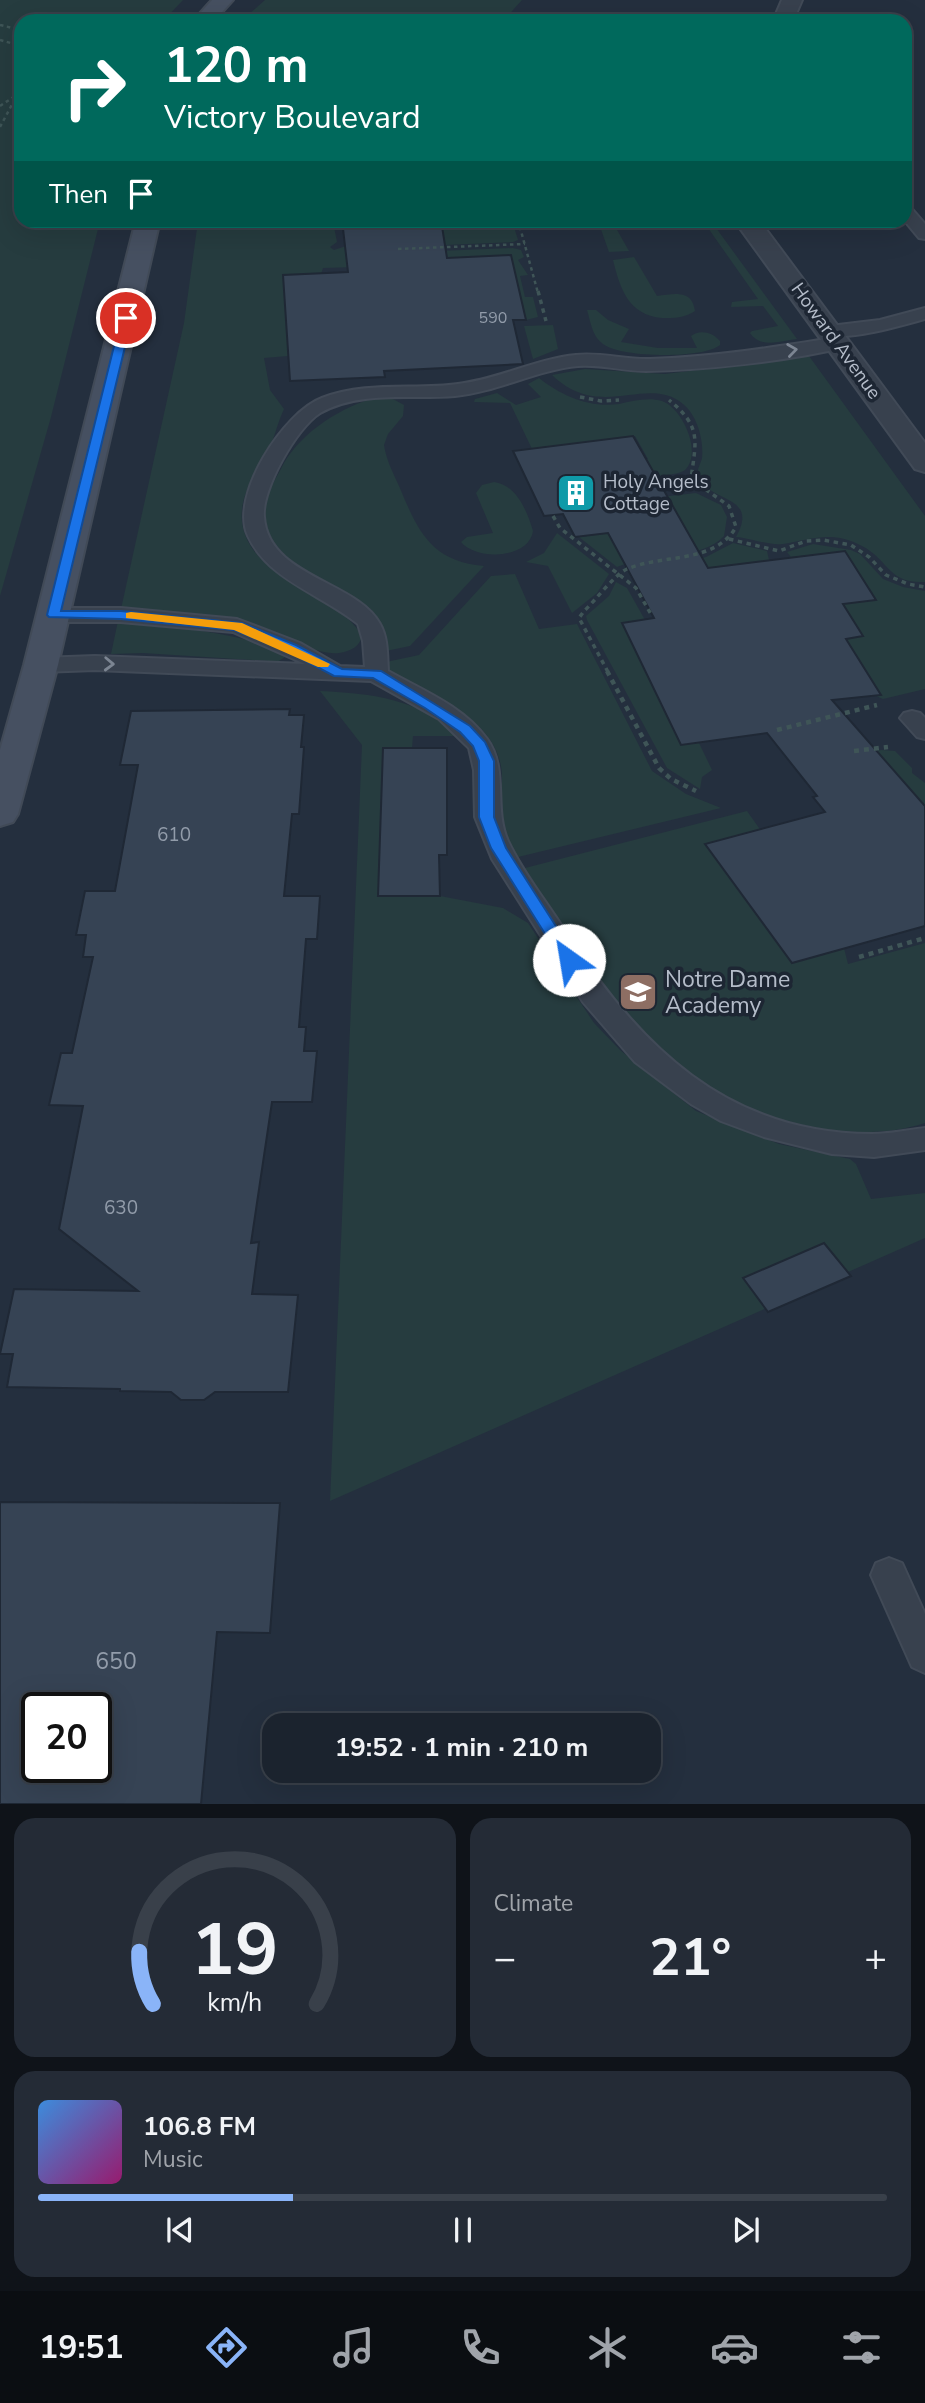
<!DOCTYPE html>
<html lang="en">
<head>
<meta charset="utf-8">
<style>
	body { margin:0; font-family:"Nunito Sans",sans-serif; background:#242b36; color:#f1f3f6; height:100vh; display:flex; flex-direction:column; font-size:26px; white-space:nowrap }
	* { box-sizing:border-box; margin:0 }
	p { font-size:23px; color:#a0a4aa }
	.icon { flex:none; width:38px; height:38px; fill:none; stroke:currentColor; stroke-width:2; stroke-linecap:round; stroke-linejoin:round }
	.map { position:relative; height:1804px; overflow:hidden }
	.details { display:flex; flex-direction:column; gap:14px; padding:14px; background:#0f1319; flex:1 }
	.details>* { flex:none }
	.banner { position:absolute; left:14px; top:14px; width:898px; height:214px; border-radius:21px; box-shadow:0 7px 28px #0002,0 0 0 2px #39404a; background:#00695c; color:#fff; overflow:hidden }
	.speed { position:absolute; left:21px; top:1692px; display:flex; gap:14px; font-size:35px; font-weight:700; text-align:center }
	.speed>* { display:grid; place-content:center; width:91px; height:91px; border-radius:50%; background:#1b232e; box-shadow:0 7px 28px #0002,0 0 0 2px #39404a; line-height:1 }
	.speed .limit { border:4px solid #111; border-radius:10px; background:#fff; color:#111 }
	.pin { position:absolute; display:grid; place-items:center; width:60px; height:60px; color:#fff; margin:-30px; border:4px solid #fff; border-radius:50%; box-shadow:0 2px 7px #0007 }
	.me { position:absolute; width:77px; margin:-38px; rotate:328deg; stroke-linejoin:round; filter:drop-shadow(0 0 5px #0008) }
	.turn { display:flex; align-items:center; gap:24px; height:147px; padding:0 35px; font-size:32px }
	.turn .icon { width:91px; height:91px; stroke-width:2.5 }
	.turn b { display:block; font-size:49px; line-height:60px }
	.then { display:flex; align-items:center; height:66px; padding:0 35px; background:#0003; gap:14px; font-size:26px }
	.big { font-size:52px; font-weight:700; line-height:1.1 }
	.details .tile { flex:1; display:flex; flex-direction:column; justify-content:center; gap:10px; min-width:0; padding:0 24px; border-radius:21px; background:#242b36 }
	.details .dial { align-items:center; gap:0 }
	.dial svg { height:182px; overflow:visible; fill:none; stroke:#39404a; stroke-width:7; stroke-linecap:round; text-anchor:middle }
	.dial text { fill:#f1f3f6; stroke:none }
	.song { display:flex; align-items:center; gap:21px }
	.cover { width:84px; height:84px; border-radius:10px; background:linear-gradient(135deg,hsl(210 70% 55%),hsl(320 70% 35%)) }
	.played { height:7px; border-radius:4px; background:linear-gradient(90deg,#8ab4f8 30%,#39404a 30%) }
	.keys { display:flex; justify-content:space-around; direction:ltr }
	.heat { display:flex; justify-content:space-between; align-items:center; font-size:38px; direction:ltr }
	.details .tiles { flex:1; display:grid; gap:14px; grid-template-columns:1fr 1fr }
	.tile:last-child { grid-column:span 2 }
	.trip { position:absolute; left:262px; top:1713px; width:399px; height:70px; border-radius:21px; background:#1b232e; box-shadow:0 7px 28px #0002,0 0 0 2px #39404a; font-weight:700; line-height:70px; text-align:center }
	.dock { display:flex; height:112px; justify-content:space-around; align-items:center; background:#0b0e12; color:#a0a4aa }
	.dock .icon { width:49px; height:49px }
	.dock .on { color:#8ab4f8 }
	.dock b { font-size:32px; color:#f1f3f6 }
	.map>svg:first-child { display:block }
	.green { fill:#263c3f }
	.building { fill:#364354; stroke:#1f2835; stroke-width:2; fill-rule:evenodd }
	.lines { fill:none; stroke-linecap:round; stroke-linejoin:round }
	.lane-casing { stroke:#414a57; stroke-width:4 }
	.street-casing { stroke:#414a57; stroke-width:4 }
	.secondary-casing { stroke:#414a57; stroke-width:4 }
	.path-far2 { stroke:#3f5557; stroke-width:2.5; stroke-dasharray:3.5 3.5; stroke-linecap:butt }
	.path-far1 { stroke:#3f5557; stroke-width:3.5; stroke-dasharray:4.5 4.5; stroke-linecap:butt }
	.path { stroke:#3f5557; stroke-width:4.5; stroke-dasharray:5 5; stroke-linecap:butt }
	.lane { fill:#38414e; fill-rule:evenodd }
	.street { fill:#38414e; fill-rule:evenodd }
	.secondary { fill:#465061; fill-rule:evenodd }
	.oneway { stroke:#7c8592 }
	.route { fill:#1a73e8; stroke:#114b97; stroke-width:2 }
	.slow { fill:#f59e0b }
	.labels { text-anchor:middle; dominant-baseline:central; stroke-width:7; stroke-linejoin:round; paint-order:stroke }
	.far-number-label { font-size:16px; fill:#929caa }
	.far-street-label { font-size:19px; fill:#b4bcc9; stroke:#1d2633 }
	.far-poi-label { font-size:19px; fill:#b4bcc9; stroke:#1d2633; text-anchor:start }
	.number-label { font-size:19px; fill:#929caa }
	.poi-label { font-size:23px; fill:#b4bcc9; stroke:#1d2633; text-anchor:start }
	.near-number-label { font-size:23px; fill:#929caa }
</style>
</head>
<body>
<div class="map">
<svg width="925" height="1805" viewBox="0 0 925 1805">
	<rect width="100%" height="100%" fill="#242f3e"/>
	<g class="green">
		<polygon points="0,0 183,0 163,21 21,21 21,220 100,221 51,417 0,596"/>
		<polygon points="265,0 522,0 503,21 241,21"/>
		<polygon points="512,220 518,240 513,242 397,247 441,221"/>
		<path d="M198 221H322L323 227H334L337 242 330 247 334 250 346 246 424 265 323 268 321 274 284 275 288 356 264 358 270 390 284 409C276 426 273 444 265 460 257 474 246 487 243 503 234 545 271 572 303 589 325 602 347 613 362 635 360 647 351 651 339 653 316 655 293 639 271 632 223 618 172 612 121 609L184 323Z"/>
		<polygon points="598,221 612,221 629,251 609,252"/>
		<path d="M711 221 797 339C780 341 761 349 750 333L752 331 778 326 763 306 731 307 732 302 758 299 708 228 684 230 676 227 678 224Z"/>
		<polygon points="513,248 521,250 524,257 518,260 528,275 520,276 525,297 533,297 538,317 526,320 510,255 451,258 453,268 439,251"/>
		<path d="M634 257 657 296C674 294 692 289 695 311 685 318 674 318 662 318 628 315 620 288 613 260Z"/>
		<path d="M587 310H596L608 320 629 329 621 342 658 348H697L691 336C699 329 713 332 720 341V345C703 359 621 358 603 344 592 336 591 323 587 310Z"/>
		<polygon points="553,325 558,349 533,359 524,326"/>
		<path d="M809 356 925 516V582C888 584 889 560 862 546 833 530 812 539 783 544 770 546 750 538 736 537 756 501 724 502 706 487 704 485 698 477 698 473 697 469 701 463 702 458 704 440 697 415 683 404 647 374 601 422 552 375L585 369 665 374Z"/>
		<path d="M539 378C562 396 589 408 619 404 633 401 648 397 662 401 682 408 703 452 685 470 678 476 642 477 632 478L623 462 648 459 635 436 564 445 552 457 547 446 532 449 510 403 474 402 475 399 497 393 516 405 541 397 528 384Z"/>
		<path d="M378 397 391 398 404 405 403 416 388 434 384 445C386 459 393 473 399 486 418 531 430 561 484 566L410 646 386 651 385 638 379 624C347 602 261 555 264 512 265 494 276 479 284 463 302 432 342 406 378 397Z"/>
		<path d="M494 482C517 485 527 511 533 531 529 559 477 561 461 542L467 537 493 533 476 493 482 485Z"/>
		<path d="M696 493 721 505 727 517 724 536C702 560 648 554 617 567L579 537 608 533 617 550 692 540 679 516 655 519 643 499Z"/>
		<polygon points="557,533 609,574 597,593 572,613 548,566 526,562 544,553"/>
		<polygon points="733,543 767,551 769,560 707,568 645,589 630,576 706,557"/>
		<polygon points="813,544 851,550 860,554 883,579 903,587 925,591 925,689 883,699 876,696 880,695 846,639 863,636 843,604 876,599 845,551 791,557 787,552"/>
		<path d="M515 574 539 629 577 624 652 771 686 794 721 808 518 857C507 840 499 823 499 802 499 795 502 788 502 781 504 719 433 699 390 673L386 662 419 655 491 576Z"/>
		<polygon points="616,582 627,588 645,620 622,623 681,745 699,743 712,770 702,777 700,789 667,768 587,620 586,616 609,596"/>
		<path d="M118 621C155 625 259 633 285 657L279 661H268L143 653 111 654Z"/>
		<path d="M320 691C375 694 416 698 459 736H413L412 748H384L380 856 440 896 503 908 528 923 594 1023 620 1050 696 1111 779 1144 850 1159 856 1164 871 1199 925 1193V1238L330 1501 362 745Z"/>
		<polygon points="882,750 895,751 912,768 912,773 925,783 925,806 867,752"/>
		<path d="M747 811 844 948 848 964 925 943V1123C885 1136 840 1134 799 1124 779 1119 757 1115 738 1106 727 1101 717 1092 707 1086 623 1031 577 950 525 868Z"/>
	</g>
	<g class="building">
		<polygon points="342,220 441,220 447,258 511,255 526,320 513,320 523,364 384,371 385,377 290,381 283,275 348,272"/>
		<polygon points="633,436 708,568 845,551 876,600 843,604 863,636 846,639 881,695 832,700 925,806 925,926 792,963 705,844 825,812 813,797 817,796 767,733 681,745 622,623 654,618 608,533 575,537 563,514 544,516 513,451"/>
		<polygon points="290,709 289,715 304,715 301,747 304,747 299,814 292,814 284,896 320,896 317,939 306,939 299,1027 306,1027 304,1051 317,1051 312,1102 272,1102 251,1243 259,1242 252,1294 298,1295 288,1392 215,1392 204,1400 181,1400 171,1392 120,1391 120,1389 7,1387 13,1354 0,1354 14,1289 138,1291 59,1229 83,1106 49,1105 61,1053 72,1053 93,957 83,957 86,935 76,935 85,891 115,891 138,765 120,765 131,711"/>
		<polygon points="383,748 447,748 447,855 439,855 440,896 378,896"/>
		<polygon points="824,1243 851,1276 768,1312 743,1278"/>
		<path d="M0 1502 280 1503 270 1633 217 1632 201 1804H0ZM37 1708H96V1768H37Z"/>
	</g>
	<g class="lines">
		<g class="lane-casing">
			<g id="lane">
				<polygon points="905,207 911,208 925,224 925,239 919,238 904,220"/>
				<path d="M925 308V319C906 324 834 346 821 331L830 326 880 320Z"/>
				<path d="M839 337 846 339 848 343 846 347C788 361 705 370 646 371 623 371 601 364 578 366 536 370 497 392 455 396 410 400 361 390 320 413 297 427 261 490 264 517 268 577 357 581 380 624 388 638 387 655 388 671 422 690 463 706 487 739 509 769 493 808 508 841 523 873 546 901 565 931 638 1045 727 1134 872 1134 890 1134 907 1130 925 1128V1150L874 1157 832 1154 764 1137 721 1121 691 1104 635 1062 583 1002 492 859 475 817 474 770 469 748 439 719 371 681 95 670 41 672 33 670 30 665 33 660 41 658 95 656 305 664 233 632 121 622H54L46 620 43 615 46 610 54 608H121L237 619 300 643 340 666 365 667 363 641 358 624C323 595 268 580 248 536 229 496 284 412 322 398 366 381 413 390 458 384 499 379 536 359 576 355 601 352 625 360 650 359 713 357 776 347 839 337Z"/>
				<polygon points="912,711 920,713 925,718 925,739 917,737 900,718 904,713"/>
				<polygon points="889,1558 902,1563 925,1614 925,1673 912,1667 871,1575 876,1563"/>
			</g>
		</g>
		<g class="street-casing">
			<g id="street">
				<polygon points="782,0 802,0 793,21 773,21"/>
				<polygon points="734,220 759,220 925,443 925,472 915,469"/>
			</g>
		</g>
		<g class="secondary-casing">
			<g id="secondary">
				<polygon points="212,0 233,0 214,21 193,21"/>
				<polygon points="136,220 160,220 58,665 18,814 13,822 0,826 0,750 24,665"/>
			</g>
		</g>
		<g class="path-far2">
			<polyline points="0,25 21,30"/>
			<polyline points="0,40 21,46"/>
			<polyline points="0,106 21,92"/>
			<polyline points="0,127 16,97"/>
			<polyline points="518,220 538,293"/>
			<polyline points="398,249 525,244"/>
		</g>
		<g class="path-far1">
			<polyline points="538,291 546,321"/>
			<polyline points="580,397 601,401 619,400"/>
			<polyline points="553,516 560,528 636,588 652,616"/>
			<polyline points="729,539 779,551 806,541 823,540 851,545 869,557 886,575 908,584 925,587"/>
			<path d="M608 672 579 618 584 611C596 600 614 575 627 569 662 554 715 564 736 527L729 506 691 479C696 440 702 427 669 400"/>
		</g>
		<g class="path">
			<polyline points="607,671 659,768 671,779 696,791"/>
			<polyline points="777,730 877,705"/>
			<polyline points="854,751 888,747"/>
			<polyline points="859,957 925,938"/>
		</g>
		<use href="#lane" class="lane"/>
		<use href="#street" class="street"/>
		<use href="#secondary" class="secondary"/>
	</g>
	<defs><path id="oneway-chevron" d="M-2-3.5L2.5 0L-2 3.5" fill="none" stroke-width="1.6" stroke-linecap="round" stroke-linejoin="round" transform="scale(1.75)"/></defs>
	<g class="oneway">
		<use href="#oneway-chevron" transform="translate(792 350) rotate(-8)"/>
		<use href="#oneway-chevron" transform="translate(109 664) rotate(2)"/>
	</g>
	<polygon class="route" points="126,315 132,318 61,611 121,611 242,623 296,645 342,669 381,671 470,726 485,742 494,761 494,817 506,848 575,956 578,960 575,964 564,964 491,848 479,817 479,761 473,746 460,732 425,708 373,678 334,676 287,651 234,630 121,619 49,617 47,615 121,318"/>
	<polygon class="slow" points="131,612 242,623 330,664 328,667 318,667 234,630 126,618 126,613"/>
	<defs>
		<g id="building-square" transform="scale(2.0125)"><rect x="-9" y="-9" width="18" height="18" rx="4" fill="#0f9aa8" stroke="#1d2633"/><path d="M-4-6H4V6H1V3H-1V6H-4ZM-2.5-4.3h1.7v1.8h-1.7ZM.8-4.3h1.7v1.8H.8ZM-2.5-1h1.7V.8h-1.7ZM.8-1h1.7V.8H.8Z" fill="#fff"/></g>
		<g id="school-square" transform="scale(2.0125)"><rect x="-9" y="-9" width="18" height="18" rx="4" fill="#8d6e63" stroke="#1d2633"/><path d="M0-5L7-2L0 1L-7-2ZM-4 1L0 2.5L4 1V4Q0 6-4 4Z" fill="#fff"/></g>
	</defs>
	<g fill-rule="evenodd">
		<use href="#building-square" x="576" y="493"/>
		<use href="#school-square" x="638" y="992"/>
	</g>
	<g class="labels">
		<g class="far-number-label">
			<text x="493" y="318">590</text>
		</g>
		<g class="far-street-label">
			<text transform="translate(836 341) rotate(54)">Howard Avenue</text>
		</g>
		<g class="far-poi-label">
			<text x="603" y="482">Holy Angels<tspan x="603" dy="22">Cottage</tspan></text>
		</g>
		<g class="number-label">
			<text x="174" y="835">610</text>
			<text x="121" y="1208">630</text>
		</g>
		<g class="poi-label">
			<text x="665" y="979">Notre Dame<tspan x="665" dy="26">Academy</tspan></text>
		</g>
		<g class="near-number-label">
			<text x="116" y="1661">650</text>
		</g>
	</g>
</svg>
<div class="speed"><div class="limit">20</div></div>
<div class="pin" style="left:126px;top:318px;background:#d93025"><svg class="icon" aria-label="arrive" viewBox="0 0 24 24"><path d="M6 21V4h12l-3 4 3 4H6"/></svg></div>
<svg class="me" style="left:569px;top:960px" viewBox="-20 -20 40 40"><circle r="19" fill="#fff"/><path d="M0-13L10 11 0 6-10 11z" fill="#1a73e8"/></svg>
<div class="trip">19:52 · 1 min · 210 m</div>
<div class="banner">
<div class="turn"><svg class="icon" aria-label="right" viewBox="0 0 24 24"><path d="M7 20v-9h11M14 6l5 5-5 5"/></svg><div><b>120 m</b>Victory Boulevard</div></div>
<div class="then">Then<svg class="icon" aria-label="arrive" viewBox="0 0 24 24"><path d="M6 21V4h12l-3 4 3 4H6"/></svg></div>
</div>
</div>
<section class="details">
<div class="tiles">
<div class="tile dial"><svg viewBox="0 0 100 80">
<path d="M14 69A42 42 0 1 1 86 69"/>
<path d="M14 69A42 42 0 0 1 8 46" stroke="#8ab4f8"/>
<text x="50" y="56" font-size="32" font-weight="700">19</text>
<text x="50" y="72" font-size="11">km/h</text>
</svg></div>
<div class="tile"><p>Climate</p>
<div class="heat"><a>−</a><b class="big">21°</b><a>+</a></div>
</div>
<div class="tile">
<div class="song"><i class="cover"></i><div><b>106.8 FM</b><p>Music</p></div></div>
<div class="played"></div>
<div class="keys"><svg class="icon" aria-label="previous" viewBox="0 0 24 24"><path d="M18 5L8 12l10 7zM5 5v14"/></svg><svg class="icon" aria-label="pause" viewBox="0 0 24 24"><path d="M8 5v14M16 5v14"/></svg><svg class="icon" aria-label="next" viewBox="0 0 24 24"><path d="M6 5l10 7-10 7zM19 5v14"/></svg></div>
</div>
</div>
</section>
<nav class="dock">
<b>19:51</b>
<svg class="icon on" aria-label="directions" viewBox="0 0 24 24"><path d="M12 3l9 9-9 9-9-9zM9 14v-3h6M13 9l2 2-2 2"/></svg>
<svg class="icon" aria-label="music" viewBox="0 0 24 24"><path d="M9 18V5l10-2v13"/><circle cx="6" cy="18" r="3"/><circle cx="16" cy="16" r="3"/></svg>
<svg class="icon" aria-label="phone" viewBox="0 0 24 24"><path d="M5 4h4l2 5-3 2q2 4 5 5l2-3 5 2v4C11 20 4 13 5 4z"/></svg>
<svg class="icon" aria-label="climate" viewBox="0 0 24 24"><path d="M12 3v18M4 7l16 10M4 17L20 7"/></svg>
<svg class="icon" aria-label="car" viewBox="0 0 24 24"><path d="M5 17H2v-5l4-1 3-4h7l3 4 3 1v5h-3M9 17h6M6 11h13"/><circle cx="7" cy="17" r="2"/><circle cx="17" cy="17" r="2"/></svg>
<svg class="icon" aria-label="filters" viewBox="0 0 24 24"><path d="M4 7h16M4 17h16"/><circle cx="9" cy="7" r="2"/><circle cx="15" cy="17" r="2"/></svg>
</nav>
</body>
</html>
